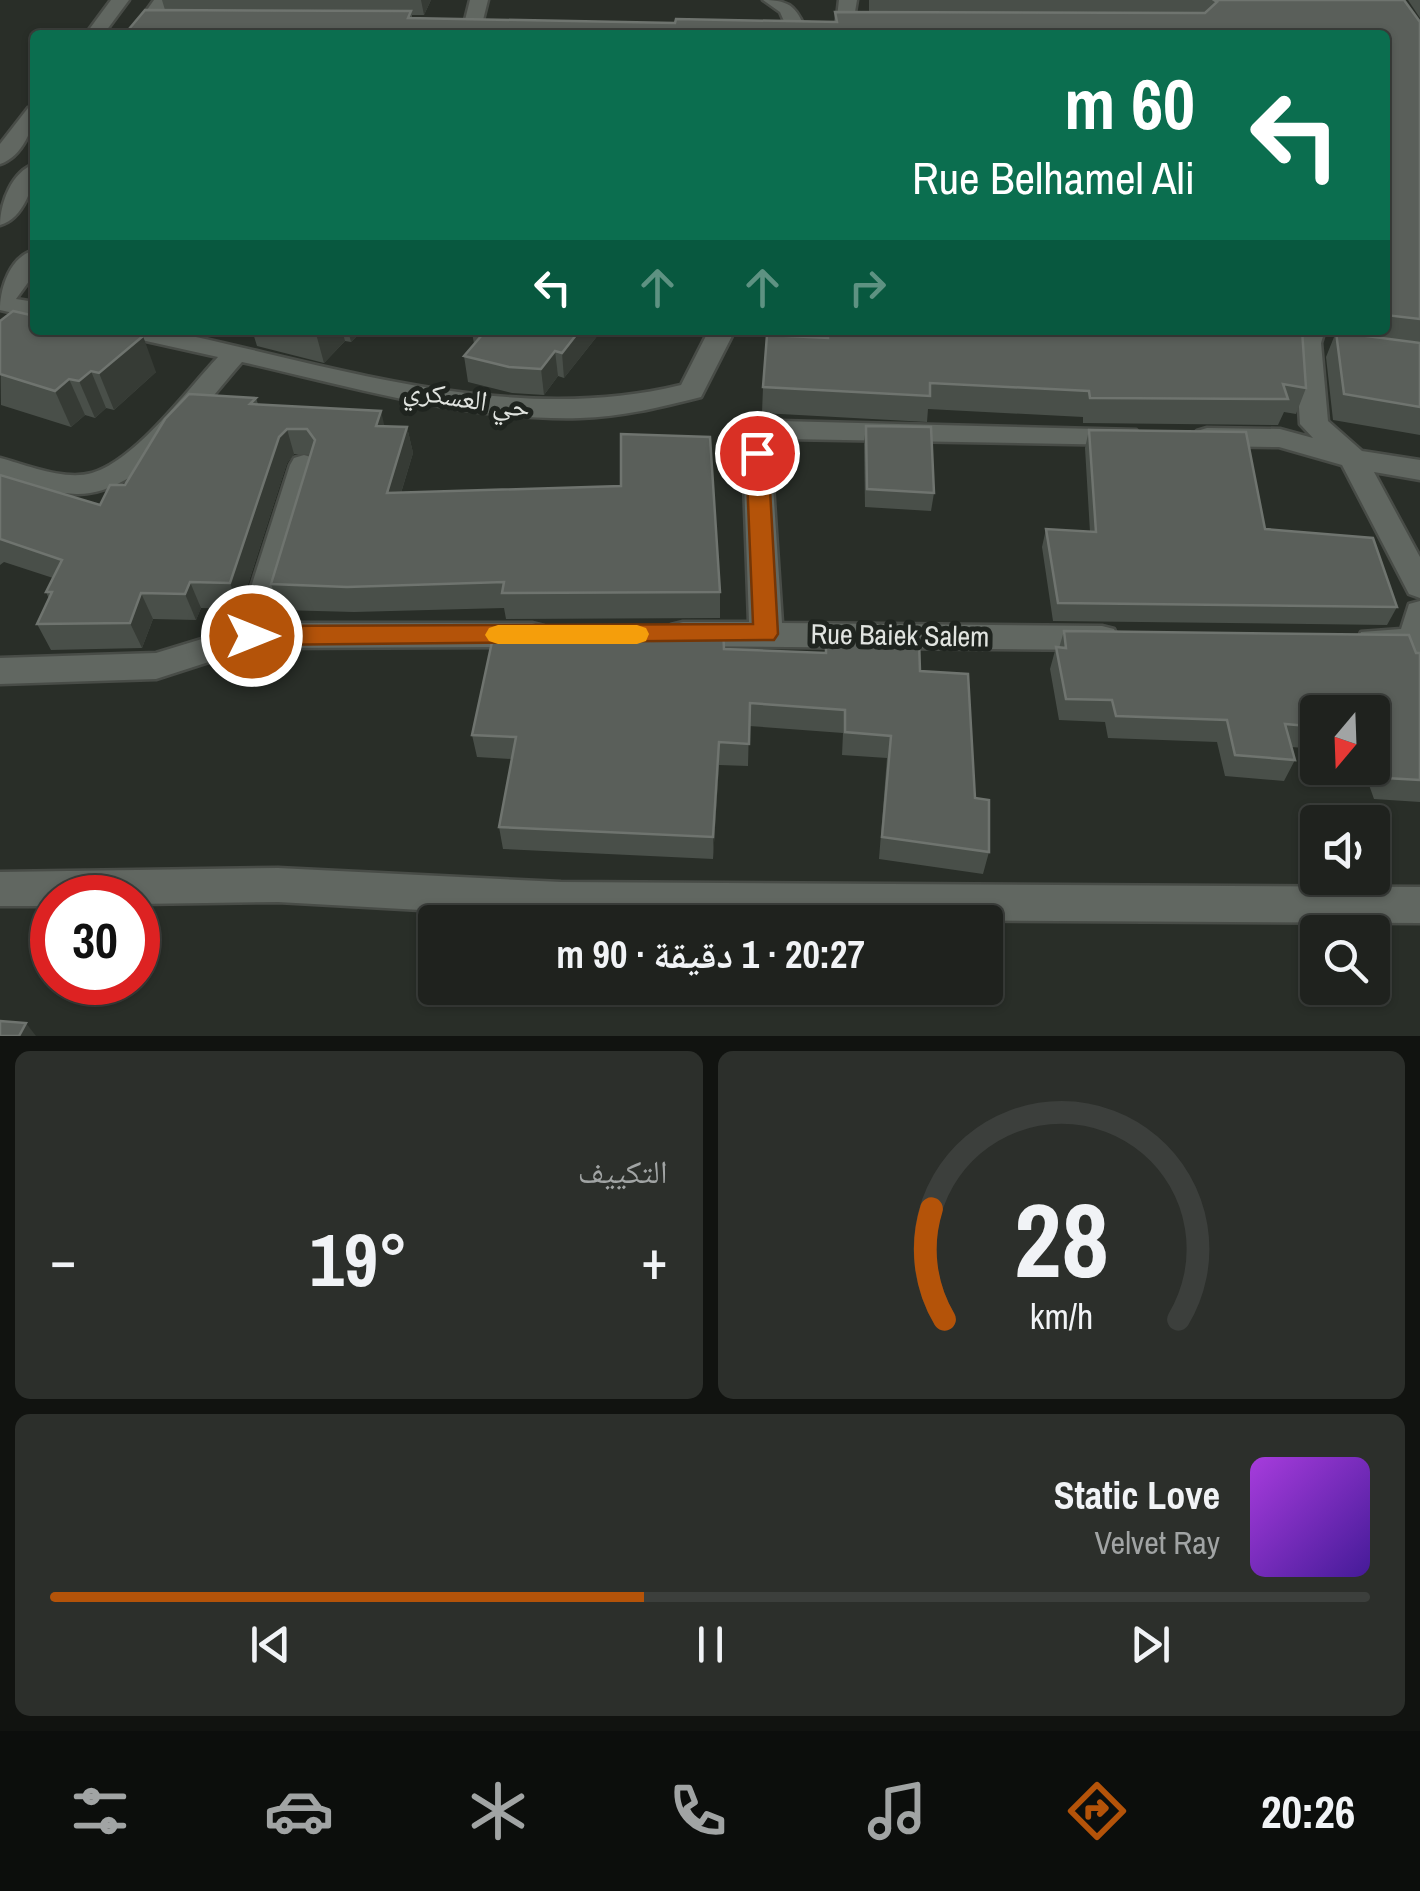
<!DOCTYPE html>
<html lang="ar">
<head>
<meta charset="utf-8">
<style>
	body { margin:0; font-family:"Archivo Narrow","Noto Naskh Arabic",sans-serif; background:#2c2f2b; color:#f1f3f6; direction:rtl; height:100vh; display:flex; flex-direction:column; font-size:38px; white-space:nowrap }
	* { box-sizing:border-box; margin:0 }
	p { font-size:32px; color:#a1a4a4 }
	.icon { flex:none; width:55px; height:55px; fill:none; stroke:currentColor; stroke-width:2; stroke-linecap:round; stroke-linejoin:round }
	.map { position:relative; height:1036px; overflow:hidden; direction:ltr }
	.side { display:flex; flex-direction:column; gap:15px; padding:15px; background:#111310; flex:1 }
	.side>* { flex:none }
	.guide { position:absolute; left:30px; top:30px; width:1360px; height:305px; border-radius:10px; box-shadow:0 2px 8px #0004,0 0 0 2px #3c3f3c; direction:rtl; background:#0b6e4f; color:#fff; overflow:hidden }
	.needle { width:65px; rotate:199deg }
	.buttons { position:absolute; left:1300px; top:695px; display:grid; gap:20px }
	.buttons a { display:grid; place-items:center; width:90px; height:90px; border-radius:10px; background:#1f221e; box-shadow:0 2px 8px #0004,0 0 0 2px #3c3f3c; font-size:50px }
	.speed { position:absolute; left:30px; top:875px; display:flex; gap:20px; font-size:50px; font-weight:700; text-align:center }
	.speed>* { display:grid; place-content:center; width:130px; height:130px; border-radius:50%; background:#1f221e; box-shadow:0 2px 8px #0004,0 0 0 2px #3c3f3c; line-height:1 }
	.speed .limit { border:15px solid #d22; background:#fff; color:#111 }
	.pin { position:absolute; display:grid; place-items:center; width:85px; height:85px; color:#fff; margin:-42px; border:5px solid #fff; border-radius:50%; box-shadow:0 2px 10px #0007 }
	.me { position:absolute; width:110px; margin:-55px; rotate:90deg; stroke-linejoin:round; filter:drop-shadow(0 0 8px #0008) }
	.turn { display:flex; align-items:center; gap:35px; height:210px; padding:0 30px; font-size:45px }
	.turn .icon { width:130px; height:130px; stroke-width:2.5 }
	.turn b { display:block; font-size:70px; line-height:85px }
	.lanes { display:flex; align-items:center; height:95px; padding:0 30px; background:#0003; justify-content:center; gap:50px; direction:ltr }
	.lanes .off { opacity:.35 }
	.big { font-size:75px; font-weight:800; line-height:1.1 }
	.side .widget { flex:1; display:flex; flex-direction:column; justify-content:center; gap:15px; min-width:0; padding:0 35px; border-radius:15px; background:#2c2f2b }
	.side .dial { align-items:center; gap:0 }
	.dial svg { height:260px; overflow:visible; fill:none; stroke:#3c3f3c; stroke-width:7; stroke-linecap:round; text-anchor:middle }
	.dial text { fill:#f1f3f6; stroke:none }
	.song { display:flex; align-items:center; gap:30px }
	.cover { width:120px; height:120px; border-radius:15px; background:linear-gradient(135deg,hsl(280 70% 55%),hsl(260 70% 35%)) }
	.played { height:10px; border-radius:5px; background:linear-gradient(90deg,#b45309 45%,#3c3f3c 45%) }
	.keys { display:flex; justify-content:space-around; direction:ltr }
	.heat { display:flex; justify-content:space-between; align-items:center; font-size:55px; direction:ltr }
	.side .tiles { flex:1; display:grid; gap:15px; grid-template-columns:1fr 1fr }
	.widget:last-child { grid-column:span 2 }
	.trip { position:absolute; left:418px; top:905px; width:585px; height:100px; border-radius:10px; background:#1f221e; box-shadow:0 2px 8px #0004,0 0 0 2px #3c3f3c; font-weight:800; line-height:100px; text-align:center; direction:rtl }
	.tab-bar { display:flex; height:160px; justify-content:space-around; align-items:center; background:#0c0e0c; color:#a1a4a4 }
	.tab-bar .icon { width:70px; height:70px }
	.tab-bar .on { color:#b45309 }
	.tab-bar b { font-size:45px; color:#f1f3f6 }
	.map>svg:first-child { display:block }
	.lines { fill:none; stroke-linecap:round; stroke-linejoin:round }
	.minor-casing { stroke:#484c47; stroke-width:5 }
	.minor { fill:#616761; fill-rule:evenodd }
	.wall { fill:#494f49 }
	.shaded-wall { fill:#363b35 }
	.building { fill:#5a5f5a; stroke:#6f746f; stroke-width:2.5 }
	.route { fill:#b45309; stroke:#753606; stroke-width:2.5 }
	.slow { fill:#f59e0b }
	.labels { text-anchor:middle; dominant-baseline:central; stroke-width:10; stroke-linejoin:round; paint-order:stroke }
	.street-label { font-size:28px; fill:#e1e4e0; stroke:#1f241f }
</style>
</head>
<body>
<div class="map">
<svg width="1420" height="1036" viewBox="0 0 1420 1036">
	<rect width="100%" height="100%" fill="#292e28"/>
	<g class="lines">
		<g class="minor-casing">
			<g id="minor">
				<polygon points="111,0 129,0 103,35 85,35"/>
				<polygon points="154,0 172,0 147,35 129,35"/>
				<polygon points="470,0 488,0 482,24 473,30 464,24"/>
				<path d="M763 0C793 0 797 9 808 35H790L780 12Z"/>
				<polygon points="839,0 857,0 852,30 845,32 836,26"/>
				<path d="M35 106C35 127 22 157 0 164V144L28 108Z"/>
				<path d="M35 164C35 185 23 219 0 225 0 203 12 171 35 164Z"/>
				<path d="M35 250V273L16 299 35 302V318L0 310C0 288 10 256 35 250Z"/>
				<path d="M115 330H164C332 365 510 427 681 385L709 330H735L701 397C661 407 622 417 580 418 466 421 352 387 242 362 202 407 142 496 76 494 50 493 25 484 0 478V458C27 465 64 481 92 473 136 460 187 390 218 357L119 335Z"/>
				<polygon points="1299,330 1325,330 1321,343 1328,421 1362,451 1420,460 1420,480 1374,472 1420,557 1420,598 1409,594 1342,465 1279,447 1207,446 1197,443 1193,437 1197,431 1207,428 1280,429 1313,438 1300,424 1295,343"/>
				<polygon points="779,421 1136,430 1140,436 1136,442 1126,445 786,439 771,455 782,623 1102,626 1114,629 1118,638 1114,647 1102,650 683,646 671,643 667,634 671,625 683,622 749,622 743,453 769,424"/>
				<polygon points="304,455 314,458 318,465 272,623 532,623 544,626 548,635 544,644 532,647 252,648 156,679 0,684 0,658 156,653 238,628 290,465 294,458"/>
				<polygon points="1420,601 1420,653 1361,650 1357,641 1361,632 1401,629 1409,604"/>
				<polygon points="278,868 561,882 1420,887 1420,923 561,918 278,902 138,904 138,898 52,898 52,906 0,906 0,872"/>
			</g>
		</g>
		<use href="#minor" class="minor"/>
	</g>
	<g class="wall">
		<polygon points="162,0 431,0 424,15 412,15 412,18 675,23 835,22 835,12 869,12 869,0 1404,0 1420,22 1420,435 1333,420 1326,357 1336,332 1368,336 1366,330 1385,330 1385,35 124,35 165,10"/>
		<polygon points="1408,0 1420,0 1420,18"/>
		<polygon points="0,321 156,372 114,410 106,408 95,418 85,415 71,427 1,405"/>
		<polygon points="252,330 363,330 351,342 345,341 324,363 257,346"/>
		<polygon points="602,330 564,378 558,376 544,395 512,393 468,382 464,356 474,344 472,332"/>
		<polygon points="826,330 1302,330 1306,388 1296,414 1284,412 1278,425 1083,423 1083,417 928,409 927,422 762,413 763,387 826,338"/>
		<polygon points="256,398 258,404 385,427 407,427 413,453 401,493 720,592 720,618 506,619 504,608 354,612 280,610 271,584 310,454 294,454 287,463 240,609 201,608 196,620 153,619 142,648 51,650 37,624 49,599 46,592 53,578 4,562 0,565 0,475 100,505 125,485"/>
		<polygon points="866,426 934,493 931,511 865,507 864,444"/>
		<polygon points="1089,430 1265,529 1397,607 1387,625 1053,621 1042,547 1046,529 1090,532 1085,448"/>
		<polygon points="1064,631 1420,653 1420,802 1374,799 1363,768 1372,768 1372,712 1318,712 1318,749 1291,747 1295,760 1284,781 1225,776 1217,742 1108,738 1105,722 1059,720 1050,669 1056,647 1059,648"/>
		<polygon points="826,634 920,671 975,798 989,852 983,874 879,859 887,758 842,755 843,733 749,726 748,766 719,765 713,859 503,849 499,827 512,759 477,757 472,735 724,649 825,653"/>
	</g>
	<g class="shaded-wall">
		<polygon points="421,0 431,0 424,15"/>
		<polygon points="315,330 342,330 345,341 324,363"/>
		<polygon points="348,330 363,330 351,342"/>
		<polygon points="580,330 602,330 564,378 562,353"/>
		<polygon points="143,336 156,372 114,410 99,373"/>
		<polygon points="555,351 558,376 544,395 541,369"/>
		<polygon points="91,371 106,408 95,418 79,381"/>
		<polygon points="69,379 85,415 71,427 55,391"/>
		<polygon points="381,411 387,437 376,426"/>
		<polygon points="407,427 413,453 393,519 387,493"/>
		<polygon points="287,429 294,454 287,463 240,609 230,583 279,437"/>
		<polygon points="190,582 201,608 196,620 185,594"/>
		<polygon points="141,593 153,619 142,648 130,623"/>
		<polygon points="719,742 719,765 713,859 713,837"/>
		<polygon points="26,1023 36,1036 19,1036"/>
	</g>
	<g class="building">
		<polygon points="1214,0 1404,0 1420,22 1420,319 1385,315 1385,35 124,35 145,10 411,11 408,18 675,23 676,19 837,22 835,12 1205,13 1217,2"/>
		<polygon points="13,311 35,316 35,330 120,330 143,336 99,373 91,371 79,381 69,379 55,391 0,374 0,321"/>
		<polygon points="474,330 580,330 562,353 555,351 541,369 509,367 464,356 482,335 472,332"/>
		<polygon points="828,330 1302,330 1306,388 1283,384 1288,399 1090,398 1089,391 930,383 930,396 763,387 767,335 828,338"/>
		<polygon points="1336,332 1420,343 1420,407 1344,394"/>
		<polygon points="189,394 256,398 250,404 381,411 376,426 407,427 387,493 621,486 621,434 710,437 720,592 502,593 504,582 347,587 271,584 315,440 307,429 287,429 279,437 230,583 190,582 185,594 141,593 130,623 37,624 52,592 46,592 62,560 0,539 0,475 100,505 110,485 125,485 165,419"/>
		<polygon points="866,426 931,427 934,493 867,489"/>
		<polygon points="1089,430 1246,432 1265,529 1373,538 1397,607 1058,603 1046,529 1096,532"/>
		<polygon points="723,627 724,649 826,653 826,634 919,640 920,671 968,674 975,798 989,800 989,852 882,837 891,736 845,732 845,710 750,703 749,744 719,742 713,837 499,827 516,737 472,735 495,628"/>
		<polygon points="1064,631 1409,635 1416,653 1420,653 1420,780 1386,778 1372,737 1372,712 1318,712 1318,727 1285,724 1295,760 1235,755 1227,720 1116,716 1112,700 1066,699 1056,647 1066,648"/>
		<polygon points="0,1021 26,1023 19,1036 0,1036"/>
	</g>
	<polygon class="route" points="757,446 768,453 778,634 774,640 252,645 243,642 239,636 243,629 252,626 753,624 746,453"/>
	<polygon class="slow" points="498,625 637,625 646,628 649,634 646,641 637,644 498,644 489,641 485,635 489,628"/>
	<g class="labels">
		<g class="street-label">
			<text transform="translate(467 398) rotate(9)">حي العسكري</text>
			<text transform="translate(900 635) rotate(1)">Rue Baiek Salem</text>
		</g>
	</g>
</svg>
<div class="buttons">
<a><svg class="needle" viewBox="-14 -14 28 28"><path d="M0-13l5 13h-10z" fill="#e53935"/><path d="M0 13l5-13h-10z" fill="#a1a4a4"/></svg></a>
<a><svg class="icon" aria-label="sound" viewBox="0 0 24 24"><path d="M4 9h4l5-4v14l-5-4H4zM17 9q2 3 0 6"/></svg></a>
<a><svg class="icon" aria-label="search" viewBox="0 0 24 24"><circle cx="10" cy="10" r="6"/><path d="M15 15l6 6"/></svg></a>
</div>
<div class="speed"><div class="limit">30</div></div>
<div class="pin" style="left:757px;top:453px;background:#d93025"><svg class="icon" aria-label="arrive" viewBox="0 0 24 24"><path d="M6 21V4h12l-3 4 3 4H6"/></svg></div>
<svg class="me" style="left:252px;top:636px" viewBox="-20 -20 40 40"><circle r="17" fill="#b45309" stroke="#fff" stroke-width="3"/><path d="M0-11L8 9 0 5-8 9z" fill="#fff"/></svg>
<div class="trip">20:27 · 1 دقيقة · 90 m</div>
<div class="guide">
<div class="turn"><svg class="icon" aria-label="left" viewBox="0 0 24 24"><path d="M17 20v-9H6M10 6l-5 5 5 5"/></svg><div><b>60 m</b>Rue Belhamel Ali</div></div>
<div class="lanes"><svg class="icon" aria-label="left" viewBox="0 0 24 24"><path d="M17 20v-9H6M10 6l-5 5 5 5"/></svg><svg class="icon off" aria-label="ahead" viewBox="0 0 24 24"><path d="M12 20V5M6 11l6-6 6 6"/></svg><svg class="icon off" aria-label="ahead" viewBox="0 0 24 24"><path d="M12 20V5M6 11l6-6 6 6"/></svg><svg class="icon off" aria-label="right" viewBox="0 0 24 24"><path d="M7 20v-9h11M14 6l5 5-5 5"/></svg></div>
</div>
</div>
<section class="side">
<div class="tiles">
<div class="widget dial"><svg viewBox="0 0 100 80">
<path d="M14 69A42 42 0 1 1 86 69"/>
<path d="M14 69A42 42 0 0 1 10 35" stroke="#b45309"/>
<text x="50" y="56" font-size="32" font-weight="700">28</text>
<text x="50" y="72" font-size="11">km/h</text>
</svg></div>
<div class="widget"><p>التكييف</p>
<div class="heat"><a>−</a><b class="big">19°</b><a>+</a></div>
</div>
<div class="widget">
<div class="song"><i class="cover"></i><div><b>Static Love</b><p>Velvet Ray</p></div></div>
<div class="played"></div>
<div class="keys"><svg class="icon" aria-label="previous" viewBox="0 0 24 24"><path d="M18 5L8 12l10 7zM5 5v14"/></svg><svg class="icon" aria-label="pause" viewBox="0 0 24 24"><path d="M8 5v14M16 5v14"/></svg><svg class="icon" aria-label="next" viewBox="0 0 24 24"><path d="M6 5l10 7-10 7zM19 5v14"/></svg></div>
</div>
</div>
</section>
<nav class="tab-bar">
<b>20:26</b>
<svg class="icon on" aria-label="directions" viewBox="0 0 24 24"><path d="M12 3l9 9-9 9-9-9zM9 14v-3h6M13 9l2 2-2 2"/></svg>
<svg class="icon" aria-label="music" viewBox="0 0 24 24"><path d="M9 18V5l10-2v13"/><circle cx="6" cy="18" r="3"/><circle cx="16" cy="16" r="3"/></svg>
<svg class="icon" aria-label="phone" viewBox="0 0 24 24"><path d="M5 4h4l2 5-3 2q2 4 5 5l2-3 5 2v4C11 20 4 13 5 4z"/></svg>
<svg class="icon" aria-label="climate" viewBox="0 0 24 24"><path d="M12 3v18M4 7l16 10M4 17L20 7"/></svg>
<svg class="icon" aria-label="car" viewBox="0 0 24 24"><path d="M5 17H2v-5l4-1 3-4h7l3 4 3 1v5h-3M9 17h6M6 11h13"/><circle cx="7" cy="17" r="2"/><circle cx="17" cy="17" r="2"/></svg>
<svg class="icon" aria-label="filters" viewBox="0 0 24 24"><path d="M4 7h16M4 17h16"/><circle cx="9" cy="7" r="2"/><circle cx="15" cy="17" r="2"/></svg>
</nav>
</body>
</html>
